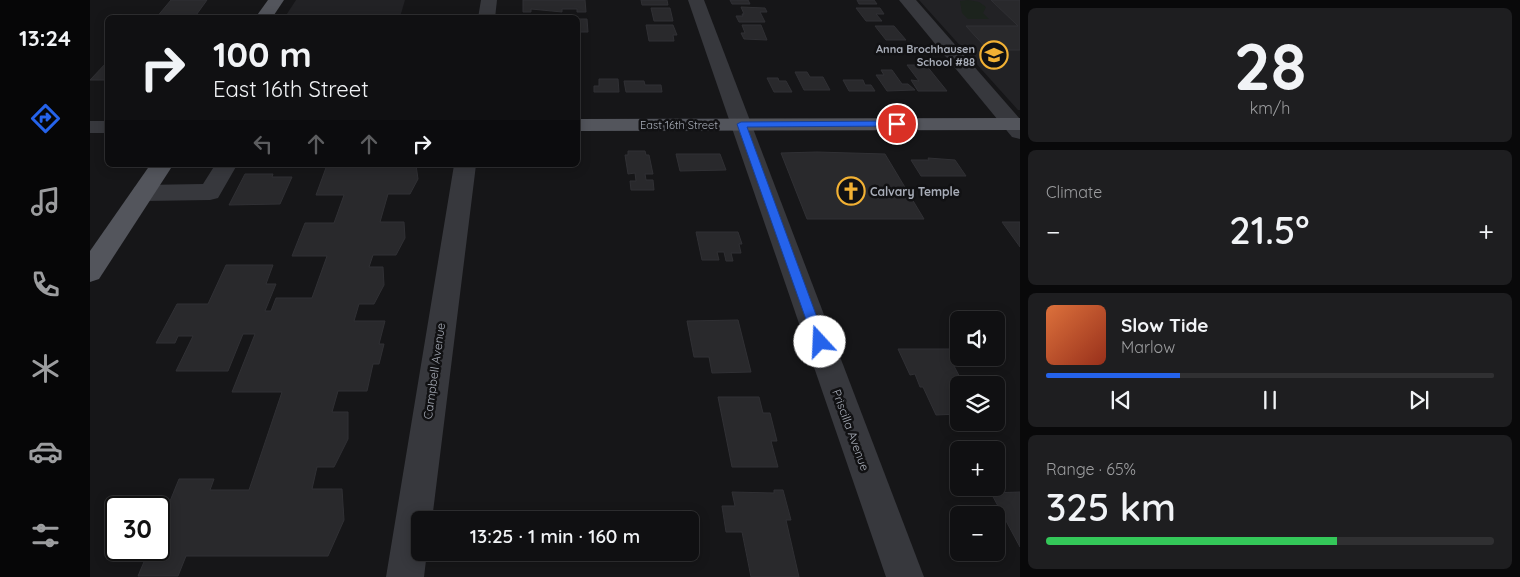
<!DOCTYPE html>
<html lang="en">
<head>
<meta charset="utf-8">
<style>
	body { margin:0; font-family:Quicksand,sans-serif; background:#1e1e20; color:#f1f3f6; height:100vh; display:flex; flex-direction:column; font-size:19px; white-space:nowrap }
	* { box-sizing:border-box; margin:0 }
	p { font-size:16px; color:#9c9d9f }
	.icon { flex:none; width:28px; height:28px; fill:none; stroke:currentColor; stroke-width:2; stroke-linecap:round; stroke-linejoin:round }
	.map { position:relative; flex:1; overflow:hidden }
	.sheet { display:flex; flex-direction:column; gap:8px; padding:8px; background:#09090a; width:500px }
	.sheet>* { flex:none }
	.banner { position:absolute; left:15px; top:15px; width:475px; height:152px; border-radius:8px; box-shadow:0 2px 12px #0003,0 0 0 1px #303032; background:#101012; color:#f1f3f6; overflow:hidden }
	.buttons { position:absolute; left:860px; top:311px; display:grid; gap:10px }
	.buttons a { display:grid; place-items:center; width:55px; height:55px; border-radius:8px; background:#101012; box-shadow:0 2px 12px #0003,0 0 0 1px #303032; font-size:25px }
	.speed { position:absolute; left:15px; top:496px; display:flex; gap:10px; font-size:25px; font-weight:700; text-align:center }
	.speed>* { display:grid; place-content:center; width:65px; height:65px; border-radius:50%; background:#101012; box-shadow:0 2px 12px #0003,0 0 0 1px #303032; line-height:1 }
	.speed .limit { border:2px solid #111; border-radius:8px; background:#fff; color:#111 }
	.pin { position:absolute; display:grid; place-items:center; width:42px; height:42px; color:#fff; margin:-21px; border:2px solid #fff; border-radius:50%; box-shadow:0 1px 5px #0007 }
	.me { position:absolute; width:55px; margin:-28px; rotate:340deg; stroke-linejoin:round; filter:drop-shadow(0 0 4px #0008) }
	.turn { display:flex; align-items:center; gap:18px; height:105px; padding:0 25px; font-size:22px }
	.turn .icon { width:65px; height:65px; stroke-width:2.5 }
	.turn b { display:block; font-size:35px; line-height:42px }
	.lanes { display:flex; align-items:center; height:48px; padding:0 25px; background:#0003; justify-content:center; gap:25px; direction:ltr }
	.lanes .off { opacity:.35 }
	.big { font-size:38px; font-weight:600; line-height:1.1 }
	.sheet .widget { flex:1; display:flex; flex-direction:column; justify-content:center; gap:8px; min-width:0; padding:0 18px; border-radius:8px; background:#1e1e20 }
	.sheet .dial { align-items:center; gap:0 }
	.dial b { font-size:65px; line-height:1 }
	.song { display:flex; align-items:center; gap:15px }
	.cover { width:60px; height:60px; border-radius:8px; background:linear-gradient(135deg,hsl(20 70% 55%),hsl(10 70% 35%)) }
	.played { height:5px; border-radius:2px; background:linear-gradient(90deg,#2563eb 30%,#303032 30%) }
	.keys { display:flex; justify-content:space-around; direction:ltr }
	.heat { display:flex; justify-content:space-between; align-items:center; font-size:28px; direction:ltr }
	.charge { height:8px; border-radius:4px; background:linear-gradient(90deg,#34c759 65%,#303032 0) }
	.trip { position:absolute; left:321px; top:511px; width:288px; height:50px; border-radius:8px; background:#101012; box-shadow:0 2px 12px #0003,0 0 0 1px #303032; font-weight:600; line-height:50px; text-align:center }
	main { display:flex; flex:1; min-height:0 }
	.tab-bar { display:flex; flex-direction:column; width:90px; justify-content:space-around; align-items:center; background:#060607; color:#9c9d9f }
	.tab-bar .icon { width:35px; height:35px }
	.tab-bar .selected { color:#2563eb }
	.tab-bar b { font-size:22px; color:#f1f3f6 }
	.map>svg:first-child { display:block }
	.built { fill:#222225 }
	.green { fill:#1c231d }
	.building { fill:#29292c; stroke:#303034 }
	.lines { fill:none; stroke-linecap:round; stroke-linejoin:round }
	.minor { fill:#37383d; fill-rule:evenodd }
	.major { fill:#53555c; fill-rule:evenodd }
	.route { fill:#2563eb; stroke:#184099 }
	.labels { text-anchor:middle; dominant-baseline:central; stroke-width:5; stroke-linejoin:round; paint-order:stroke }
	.far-poi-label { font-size:11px; font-weight:bold; fill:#a8adb8; stroke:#111113; text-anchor:end }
	.far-street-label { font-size:11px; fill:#a8adb8; stroke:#111113 }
	.poi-label { font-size:12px; font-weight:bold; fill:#a8adb8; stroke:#111113; text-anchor:start }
	.street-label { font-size:12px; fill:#a8adb8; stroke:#111113 }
</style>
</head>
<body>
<main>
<nav class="tab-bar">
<b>13:24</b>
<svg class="icon selected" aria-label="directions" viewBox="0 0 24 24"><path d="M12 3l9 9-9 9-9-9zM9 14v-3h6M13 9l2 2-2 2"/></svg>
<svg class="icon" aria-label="music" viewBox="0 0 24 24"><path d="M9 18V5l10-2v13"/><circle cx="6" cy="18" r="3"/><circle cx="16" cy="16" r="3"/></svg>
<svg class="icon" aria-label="phone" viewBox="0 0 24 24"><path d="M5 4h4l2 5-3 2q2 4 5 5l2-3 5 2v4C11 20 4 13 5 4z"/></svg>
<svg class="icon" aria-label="climate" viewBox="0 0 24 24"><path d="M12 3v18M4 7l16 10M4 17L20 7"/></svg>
<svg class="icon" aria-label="car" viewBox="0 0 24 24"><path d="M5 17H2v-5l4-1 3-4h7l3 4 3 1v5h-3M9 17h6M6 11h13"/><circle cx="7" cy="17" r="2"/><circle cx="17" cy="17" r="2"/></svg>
<svg class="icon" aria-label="filters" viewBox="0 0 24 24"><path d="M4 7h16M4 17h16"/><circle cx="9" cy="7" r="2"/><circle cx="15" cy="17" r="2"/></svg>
</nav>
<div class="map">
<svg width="930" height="577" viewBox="0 0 930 577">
	<rect width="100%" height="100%" fill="#161618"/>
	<g class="built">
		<polygon points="206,0 315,0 310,17 195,17"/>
		<polygon points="829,0 930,0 930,110 928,110"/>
	</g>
	<polygon class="green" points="878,0 889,2 896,7 893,13 899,19 878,19 872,13 870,1"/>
	<g class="building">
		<polygon points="81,0 117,0 104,18 66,18"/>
		<polygon points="433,0 495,0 496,12 487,12 487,9 472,9 472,12 441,9 441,12 433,12"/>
		<polygon points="551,0 577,0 578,5 552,5"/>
		<polygon points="640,0 658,0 660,4 642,4"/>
		<polygon points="767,0 784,0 787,4 769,4"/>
		<polygon points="901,0 930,0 930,50 898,50 876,26 928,26"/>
		<polygon points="651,7 675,8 677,12 670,12 675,22 649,22 646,16 653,16 652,14 654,14"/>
		<polygon points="561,8 580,8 583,21 564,21"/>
		<polygon points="766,8 790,8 794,14 786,14 792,21 776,21"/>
		<polygon points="488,19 497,19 498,32 488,32"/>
		<polygon points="556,25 583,25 587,35 583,35 584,41 559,41"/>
		<polygon points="652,25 671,25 677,40 654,39 651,33 655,33"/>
		<polygon points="785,26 804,26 816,40 796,40"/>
		<polygon points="18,61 18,80 0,80"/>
		<polygon points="817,65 836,65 857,91 828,91 821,80 829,81"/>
		<polygon points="791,70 802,70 812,84 818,84 825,90 797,91 786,75 794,75"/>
		<polygon points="705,72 717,72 720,77 733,77 740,90 714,90"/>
		<polygon points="677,78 688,78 689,81 696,81 702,92 684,92"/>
		<polygon points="509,79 528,79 529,92 504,92 504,86 509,86"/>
		<polygon points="753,80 773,80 775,85 781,85 785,91 759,91"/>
		<polygon points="534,81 554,81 555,85 571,85 572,92 536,92"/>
		<polygon points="538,151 555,151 556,155 559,155 563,174 555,174 556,180 563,180 564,190 541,190 540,181 546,181 545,173 538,174 535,155 538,155"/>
		<polygon points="727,152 795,154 834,219 717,219 691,153"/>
		<polygon points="586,154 630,154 636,170 590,171"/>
		<polygon points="838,158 865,160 876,176 831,176 821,160 839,160"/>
		<polygon points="237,165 326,165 328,179 320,194 298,194 290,222 314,222 315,238 306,255 283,255 279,267 293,267 294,285 284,304 269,304 264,321 295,321 289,344 294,344 289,364 283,364 277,391 248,391 242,412 258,412 258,439 244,467 227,467 222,489 252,489 254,520 238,556 96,556 88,576 48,576 59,550 69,550 69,528 89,479 124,479 120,490 159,490 192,392 142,392 165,334 153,334 138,371 86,371 103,336 88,336 85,343 66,343 87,304 118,304 136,265 183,265 176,284 186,284 175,311 181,311 186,298 222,298 237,256 202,256 215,223 244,223 254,195 226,195"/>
		<polygon points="155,174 183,174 182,177 202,177 190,204 139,205"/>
		<polygon points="912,222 930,222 930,247"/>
		<polygon points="606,232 648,232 652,244 649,244 651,253 641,253 643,261 636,261 634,252 627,252 629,260 612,260"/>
		<polygon points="648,320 661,372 622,373 619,357 604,357 597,321"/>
		<polygon points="808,349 868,349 869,358 872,358 877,366 864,366 874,385 869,385 869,414 846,415 833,387 830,387 825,374 820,375"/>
		<polygon points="628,397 669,397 673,413 680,413 687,441 681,441 688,467 642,467"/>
		<polygon points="684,490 693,490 701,520 696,520 709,577 661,577 652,532 636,532 632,506 645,506 642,492 684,493"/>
		<polygon points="930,492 930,547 901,493"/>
	</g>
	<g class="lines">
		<g class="minor">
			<polygon points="391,0 407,0 405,18 388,18"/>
			<polygon points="598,0 614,0 834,577 796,577"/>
			<polygon points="809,0 826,0 930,119 930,139 922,137"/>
			<rect x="0" y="121" width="18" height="12"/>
			<polygon points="125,165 147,165 128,198 120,200 53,201 45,199 41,193 45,187 53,185 113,184"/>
			<polygon points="364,165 386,165 342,520 330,520 330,552 337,552 334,577 296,577"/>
		</g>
		<g class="major">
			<polygon points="178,0 194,0 182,18 165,18"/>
			<polygon points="930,118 930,130 488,131 488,119"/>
			<polygon points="60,165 83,165 9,279 0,282 0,251"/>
		</g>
	</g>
	<polygon class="route" points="807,121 810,122 810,126 657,127 736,342 734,345 730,347 725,345 647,124 651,122"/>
	<defs>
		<g id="school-ring" transform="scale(1.4375)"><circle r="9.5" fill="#111113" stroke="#f2b134" stroke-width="1.5"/><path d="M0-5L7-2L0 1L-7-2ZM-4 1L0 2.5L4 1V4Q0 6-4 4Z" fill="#f2b134"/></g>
		<g id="church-ring" transform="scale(1.4375)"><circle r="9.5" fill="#111113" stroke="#f2b134" stroke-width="1.5"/><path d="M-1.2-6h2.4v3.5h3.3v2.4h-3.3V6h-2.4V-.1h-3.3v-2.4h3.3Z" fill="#f2b134"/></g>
	</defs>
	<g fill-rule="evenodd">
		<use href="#school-ring" x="904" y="55"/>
		<use href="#church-ring" x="761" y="191"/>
	</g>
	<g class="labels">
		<g class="far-poi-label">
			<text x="885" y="49">Anna Brochhausen<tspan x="885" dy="13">School #88</tspan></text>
		</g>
		<g class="far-street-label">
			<text x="589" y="125">East 16th Street</text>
		</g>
		<g class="poi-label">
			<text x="780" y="191">Calvary Temple</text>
		</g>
		<g class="street-label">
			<text transform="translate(344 371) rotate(-82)">Campbell Avenue</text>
			<text transform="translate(761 430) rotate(70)">Priscilla Avenue</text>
		</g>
	</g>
</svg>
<div class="buttons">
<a><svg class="icon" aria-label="sound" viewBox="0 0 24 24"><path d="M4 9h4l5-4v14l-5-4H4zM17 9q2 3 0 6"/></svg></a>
<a><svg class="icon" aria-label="layers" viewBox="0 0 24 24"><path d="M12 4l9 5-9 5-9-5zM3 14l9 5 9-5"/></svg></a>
<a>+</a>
<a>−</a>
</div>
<div class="speed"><div class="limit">30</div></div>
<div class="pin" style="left:807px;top:124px;background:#d93025"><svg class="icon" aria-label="arrive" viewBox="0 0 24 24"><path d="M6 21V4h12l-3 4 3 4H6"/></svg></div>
<svg class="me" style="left:730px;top:342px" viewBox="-20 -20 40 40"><circle r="19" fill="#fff"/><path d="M0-13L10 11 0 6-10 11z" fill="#2563eb"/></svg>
<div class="trip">13:25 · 1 min · 160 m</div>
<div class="banner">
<div class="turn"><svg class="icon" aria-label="right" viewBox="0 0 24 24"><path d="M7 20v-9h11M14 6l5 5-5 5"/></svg><div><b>100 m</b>East 16th Street</div></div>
<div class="lanes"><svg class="icon off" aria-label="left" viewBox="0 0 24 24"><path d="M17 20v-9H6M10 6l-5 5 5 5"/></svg><svg class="icon off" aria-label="ahead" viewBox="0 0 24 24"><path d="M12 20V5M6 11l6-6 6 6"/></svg><svg class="icon off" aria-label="ahead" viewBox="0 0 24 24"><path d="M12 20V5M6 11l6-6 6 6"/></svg><svg class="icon" aria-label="right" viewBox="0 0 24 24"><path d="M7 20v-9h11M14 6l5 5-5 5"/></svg></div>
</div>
</div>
<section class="sheet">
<div class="widget dial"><b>28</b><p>km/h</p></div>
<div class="widget"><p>Climate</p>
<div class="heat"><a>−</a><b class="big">21.5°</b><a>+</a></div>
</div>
<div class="widget">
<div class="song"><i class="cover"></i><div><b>Slow Tide</b><p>Marlow</p></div></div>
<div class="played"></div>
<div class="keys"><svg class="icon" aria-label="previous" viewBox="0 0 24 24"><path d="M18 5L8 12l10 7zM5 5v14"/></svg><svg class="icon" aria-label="pause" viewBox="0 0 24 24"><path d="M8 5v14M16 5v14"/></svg><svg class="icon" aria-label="next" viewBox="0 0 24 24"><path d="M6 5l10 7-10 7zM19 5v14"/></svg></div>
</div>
<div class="widget"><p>Range · 65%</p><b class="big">325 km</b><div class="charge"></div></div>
</section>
</main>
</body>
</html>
